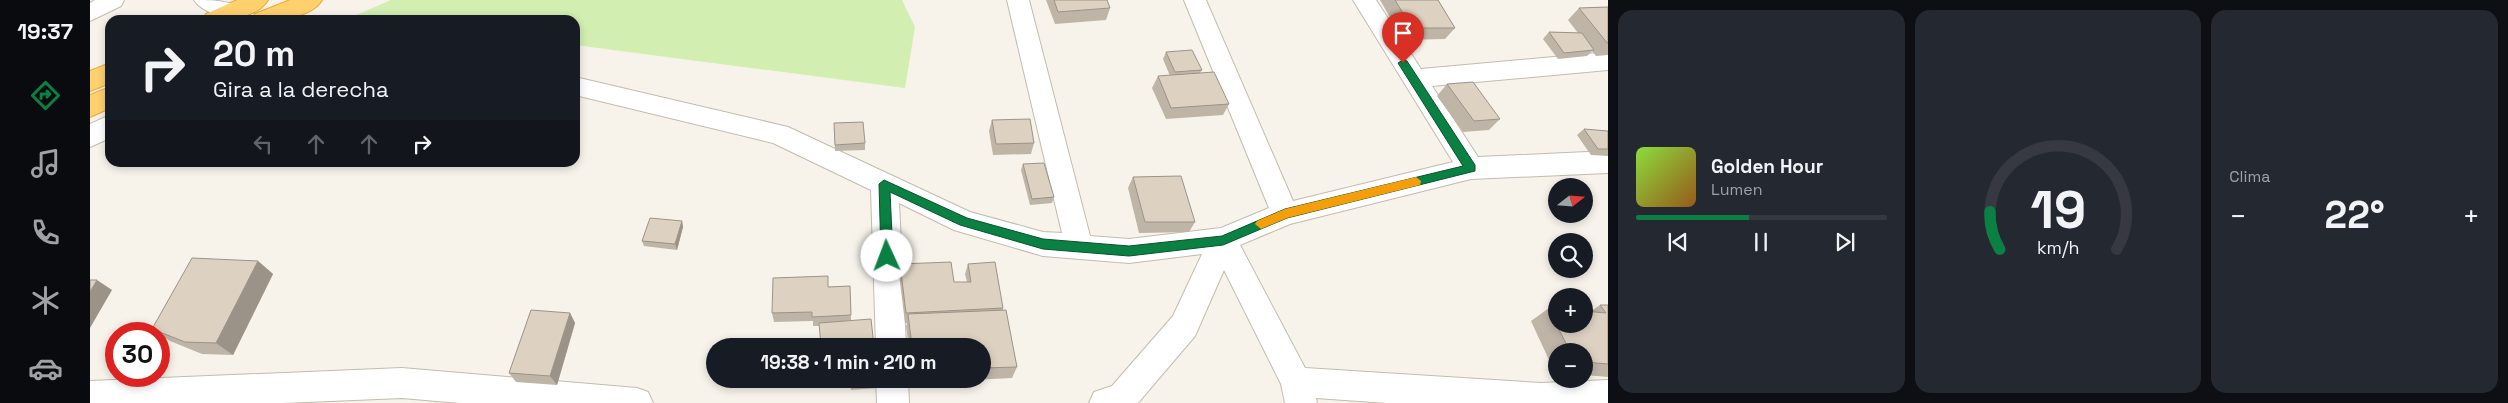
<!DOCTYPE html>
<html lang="es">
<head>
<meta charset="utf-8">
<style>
	body { margin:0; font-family:"Space Grotesk",sans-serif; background:#242831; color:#f1f3f6; height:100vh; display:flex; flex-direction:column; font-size:19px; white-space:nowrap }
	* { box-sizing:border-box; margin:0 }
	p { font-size:16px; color:#9ea1a6 }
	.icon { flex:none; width:28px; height:28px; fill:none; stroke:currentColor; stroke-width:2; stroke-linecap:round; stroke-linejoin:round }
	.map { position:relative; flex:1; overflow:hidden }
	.details { display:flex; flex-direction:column; gap:10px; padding:10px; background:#0d0f14; width:900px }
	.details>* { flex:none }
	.hud { position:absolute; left:15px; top:15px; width:475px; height:152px; border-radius:15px; box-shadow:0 2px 8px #0003; background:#171b24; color:#f1f3f6; overflow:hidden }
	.needle { width:32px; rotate:73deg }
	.buttons { position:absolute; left:1458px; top:178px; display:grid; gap:10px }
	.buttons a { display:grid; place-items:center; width:45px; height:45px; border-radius:50%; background:#171b24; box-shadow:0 2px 8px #0003; font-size:25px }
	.speed { position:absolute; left:15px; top:322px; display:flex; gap:10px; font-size:25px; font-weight:700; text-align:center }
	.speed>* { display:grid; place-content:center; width:65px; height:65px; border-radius:50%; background:#171b24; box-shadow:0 2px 8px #0003; line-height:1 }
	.speed .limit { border:8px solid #d22; background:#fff; color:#111 }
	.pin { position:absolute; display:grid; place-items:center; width:42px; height:42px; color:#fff; margin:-51px -21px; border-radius:50% 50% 50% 0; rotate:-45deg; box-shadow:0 0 5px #0007 }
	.pin .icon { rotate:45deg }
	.me { position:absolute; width:55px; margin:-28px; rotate:358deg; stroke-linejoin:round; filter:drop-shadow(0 0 4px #0008) }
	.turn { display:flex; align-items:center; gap:18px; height:105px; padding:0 25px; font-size:22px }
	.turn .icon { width:65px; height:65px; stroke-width:2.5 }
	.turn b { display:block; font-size:35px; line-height:42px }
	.lanes { display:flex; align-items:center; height:48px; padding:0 25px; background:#0003; justify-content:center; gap:25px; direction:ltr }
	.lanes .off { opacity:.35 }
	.big { font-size:38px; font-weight:600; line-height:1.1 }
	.details .card { flex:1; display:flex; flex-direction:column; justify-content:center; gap:8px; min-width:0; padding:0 18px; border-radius:15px; background:#242831 }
	.details .dial { align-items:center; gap:0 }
	.dial svg { height:130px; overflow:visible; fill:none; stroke:#363941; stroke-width:7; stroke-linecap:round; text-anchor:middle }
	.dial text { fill:#f1f3f6; stroke:none }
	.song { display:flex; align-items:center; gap:15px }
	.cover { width:60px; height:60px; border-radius:8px; background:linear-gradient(135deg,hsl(90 70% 55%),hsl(30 70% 35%)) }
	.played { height:5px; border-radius:2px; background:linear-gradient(90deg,#0b8043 45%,#363941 45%) }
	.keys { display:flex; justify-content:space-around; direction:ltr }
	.heat { display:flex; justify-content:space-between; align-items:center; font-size:28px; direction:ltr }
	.details .tiles { flex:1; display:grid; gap:10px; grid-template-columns:repeat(3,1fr) }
	.trip { position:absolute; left:616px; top:338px; width:285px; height:50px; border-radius:25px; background:#171b24; box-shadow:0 2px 8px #0003; font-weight:600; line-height:50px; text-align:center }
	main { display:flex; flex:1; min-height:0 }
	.tab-bar { display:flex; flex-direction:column; width:90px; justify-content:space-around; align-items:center; background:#090b0e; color:#9ea1a6 }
	.tab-bar .icon { width:35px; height:35px }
	.tab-bar .selected { color:#0b8043 }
	.tab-bar b { font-size:22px; color:#f1f3f6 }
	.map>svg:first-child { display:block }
	.green { fill:#d2eeb1 }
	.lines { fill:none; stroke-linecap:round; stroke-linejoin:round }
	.minor-casing { stroke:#c3bcac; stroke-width:2 }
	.highway-casing { stroke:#eca92f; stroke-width:2 }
	.minor { fill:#fff; fill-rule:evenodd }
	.highway { fill:#ffd06e; fill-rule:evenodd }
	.wall { fill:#beb5a7 }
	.shaded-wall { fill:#9b9388 }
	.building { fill:#ddd2c2; stroke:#9b9388 }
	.route { fill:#0b8043; stroke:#07532c }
	.slow { fill:#f59e0b }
</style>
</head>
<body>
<main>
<nav class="tab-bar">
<b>19:37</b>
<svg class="icon selected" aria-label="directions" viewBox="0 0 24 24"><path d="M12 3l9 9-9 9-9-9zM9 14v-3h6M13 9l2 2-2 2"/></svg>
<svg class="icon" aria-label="music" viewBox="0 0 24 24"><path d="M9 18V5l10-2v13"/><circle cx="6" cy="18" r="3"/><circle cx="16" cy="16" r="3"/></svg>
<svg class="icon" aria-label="phone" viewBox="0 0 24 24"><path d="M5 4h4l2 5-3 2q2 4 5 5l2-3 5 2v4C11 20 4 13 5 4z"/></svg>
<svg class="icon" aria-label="climate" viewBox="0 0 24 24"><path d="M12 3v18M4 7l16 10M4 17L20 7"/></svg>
<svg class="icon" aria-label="car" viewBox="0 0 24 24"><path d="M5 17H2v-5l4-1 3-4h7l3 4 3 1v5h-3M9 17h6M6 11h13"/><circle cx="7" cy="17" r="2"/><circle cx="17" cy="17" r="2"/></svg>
</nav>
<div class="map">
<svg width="1518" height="403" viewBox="0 0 1518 403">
	<rect width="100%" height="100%" fill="#f7f3eb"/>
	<polygon class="green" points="301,0 812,0 825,27 815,88 485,45 485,20 293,20 264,16"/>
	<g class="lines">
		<g class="minor-casing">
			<g id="minor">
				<polygon points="5,0 34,0 31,6 0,21 0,3"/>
				<path d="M104 0C120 0 144 0 154 11L150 17C137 20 111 12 104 0Z"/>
				<polygon points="917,0 939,0 1000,236 1039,239 1131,228 1179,208 1094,0 1116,0 1203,201 1363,162 1263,0 1286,0 1331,69 1518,52 1518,70 1342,86 1388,157 1518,151 1518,173 1381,179 1200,224 1150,245 1215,368 1451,383 1518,380 1518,403 1297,403 1226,398 1227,403 1195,403 1191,384 1134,270 1105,336 1048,403 999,403 1004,392 1022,386 1083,316 1112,254 1039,263 953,256 864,230 809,203 816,346 786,346 781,190 683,143 485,95 485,77 698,127 880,212 953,232 972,233"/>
				<polygon points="20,115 20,138 0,147 0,124"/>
				<polygon points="312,368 547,388 558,392 563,403 370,403 312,398 193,403 0,403 0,381"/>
				<polygon points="786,379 818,379 819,403 787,403"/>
			</g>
		</g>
		<g class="highway-casing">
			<g id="highway">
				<path d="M147 0H178C166 20 133 20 112 20L116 14Z"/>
				<path d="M200 0H232C220 20 182 20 161 20L165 14Z"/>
				<polygon points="20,63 20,83 0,91 0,71"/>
				<polygon points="20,87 20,108 0,117 0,95"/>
			</g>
		</g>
		<use href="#minor" class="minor"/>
		<use href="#highway" class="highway"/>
	</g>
	<g class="wall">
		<polygon points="956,0 1017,0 1020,8 1016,20 965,24"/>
		<polygon points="1290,0 1348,0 1365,28 1355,39 1313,40"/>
		<polygon points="1518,7 1518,55 1506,56 1502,51 1497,56 1468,59 1453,39 1459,32 1488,33 1478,20 1489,8"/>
		<polygon points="1076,52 1112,70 1110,73 1139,104 1133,115 1076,119 1062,88 1068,76 1080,76 1073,59"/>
		<polygon points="1357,84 1410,119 1399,130 1373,132 1347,96"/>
		<polygon points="902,120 944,143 941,154 903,155 899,131"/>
		<polygon points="744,123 775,143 775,150 745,151"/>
		<polygon points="1494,129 1518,131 1518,156 1501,155 1487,135"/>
		<polygon points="933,164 964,197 962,203 940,205 931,170"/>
		<polygon points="1043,177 1105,222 1099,232 1049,233 1038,188"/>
		<polygon points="592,221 593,227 587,250 554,246 552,241"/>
		<polygon points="168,261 183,274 143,355 112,354 80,341 62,329"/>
		<polygon points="810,264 864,282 877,282 875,274 878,264 913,308 913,310 927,367 922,378 860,381 860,379 892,379 892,346 819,346 816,327 817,323 815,323 809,274"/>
		<polygon points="760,286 761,320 729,326 723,326 723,321 684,322 682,313 739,287"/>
		<polygon points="1510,305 1518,305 1518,377 1494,375 1494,351 1466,351 1466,373 1465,373 1441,321 1459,308 1500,312"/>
		<polygon points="480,313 485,323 467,385 426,382 419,373"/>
		<polygon points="759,379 788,379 788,388 761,390"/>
	</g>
	<g class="shaded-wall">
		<polygon points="592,221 593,227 587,250 585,244"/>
		<polygon points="168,261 183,274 143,355 126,343"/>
		<polygon points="7,280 22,290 0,328 0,292"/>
		<polygon points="480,313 485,323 467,385 460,376"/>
	</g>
	<g class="building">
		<polygon points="964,0 1017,0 1020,8 968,12"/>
		<polygon points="1305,0 1348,0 1365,28 1322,28"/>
		<polygon points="1518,7 1518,44 1489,8"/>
		<polygon points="1459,32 1492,33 1504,50 1474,53"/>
		<polygon points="1102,50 1112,70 1085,72 1076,52"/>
		<polygon points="1124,72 1139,104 1081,108 1068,76"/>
		<polygon points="1383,82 1410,119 1384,121 1357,84"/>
		<polygon points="940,119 944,143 906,144 902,120"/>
		<polygon points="773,122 775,143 745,145 744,123"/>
		<polygon points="1494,129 1518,131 1518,149 1508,149"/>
		<polygon points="954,163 964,197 942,199 933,164"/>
		<polygon points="1091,176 1105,222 1055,222 1043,177"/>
		<polygon points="560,218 592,221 585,244 552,241"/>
		<polygon points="102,258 168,261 126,343 95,342 62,329"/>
		<polygon points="861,262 864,282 881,282 878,264 905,262 913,308 816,313 810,264"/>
		<polygon points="738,276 738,287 760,286 761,315 722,317 722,312 682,313 683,278"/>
		<polygon points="0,280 7,280 0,292"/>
		<polygon points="1510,305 1518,305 1518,364 1494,362 1494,351 1480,351 1466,324 1494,324 1494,311 1516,313"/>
		<polygon points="1459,308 1466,309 1466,323"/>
		<polygon points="441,310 480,313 460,376 419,373"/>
		<polygon points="916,310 927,367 892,368 892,346 822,346 818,314"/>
		<polygon points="781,319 784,346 731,346 729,323"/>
		<polygon points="760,379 788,379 761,382"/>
	</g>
	<polygon class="route" points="1313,60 1317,61 1385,165 1385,171 1197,218 1133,245 1039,256 953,249 870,225 800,192 803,256 797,261 791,256 789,184 794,180 877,218 953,239 1039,246 1132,236 1195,209 1373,166 1308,63"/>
	<polygon class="slow" points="1326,177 1331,181 1330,185 1197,218 1171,229 1165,224 1167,221 1195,209"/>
</svg>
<div class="buttons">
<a><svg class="needle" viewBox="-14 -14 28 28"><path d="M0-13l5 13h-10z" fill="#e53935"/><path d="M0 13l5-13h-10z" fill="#9ea1a6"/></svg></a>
<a><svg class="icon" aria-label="search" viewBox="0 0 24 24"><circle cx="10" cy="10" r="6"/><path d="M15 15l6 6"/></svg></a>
<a>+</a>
<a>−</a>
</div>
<div class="speed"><div class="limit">30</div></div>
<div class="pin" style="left:1313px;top:63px;background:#d93025"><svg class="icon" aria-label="arrive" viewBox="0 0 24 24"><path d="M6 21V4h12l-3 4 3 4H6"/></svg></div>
<svg class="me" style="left:797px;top:256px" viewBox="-20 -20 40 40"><circle r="19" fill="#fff"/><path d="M0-13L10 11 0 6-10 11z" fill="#0b8043"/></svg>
<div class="trip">19:38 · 1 min · 210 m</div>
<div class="hud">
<div class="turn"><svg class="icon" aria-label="right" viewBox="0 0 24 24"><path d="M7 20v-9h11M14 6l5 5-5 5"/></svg><div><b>20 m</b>Gira a la derecha</div></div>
<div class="lanes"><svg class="icon off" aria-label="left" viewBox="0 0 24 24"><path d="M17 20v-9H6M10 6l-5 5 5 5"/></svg><svg class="icon off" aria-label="ahead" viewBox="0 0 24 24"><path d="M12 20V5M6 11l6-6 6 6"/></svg><svg class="icon off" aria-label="ahead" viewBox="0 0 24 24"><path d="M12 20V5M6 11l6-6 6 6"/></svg><svg class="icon" aria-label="right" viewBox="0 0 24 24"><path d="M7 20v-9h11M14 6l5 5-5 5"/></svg></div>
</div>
</div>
<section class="details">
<div class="tiles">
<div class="card">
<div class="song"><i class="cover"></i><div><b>Golden Hour</b><p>Lumen</p></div></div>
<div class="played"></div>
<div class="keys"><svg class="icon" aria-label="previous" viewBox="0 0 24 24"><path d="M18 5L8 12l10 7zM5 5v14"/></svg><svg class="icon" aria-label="pause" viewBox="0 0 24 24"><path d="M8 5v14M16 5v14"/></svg><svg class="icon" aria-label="next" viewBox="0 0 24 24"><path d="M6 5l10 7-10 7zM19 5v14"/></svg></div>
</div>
<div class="card dial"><svg viewBox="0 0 100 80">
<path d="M14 69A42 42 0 1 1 86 69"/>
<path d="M14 69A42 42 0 0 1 8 46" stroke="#0b8043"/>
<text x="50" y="56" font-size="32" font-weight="700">19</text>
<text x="50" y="72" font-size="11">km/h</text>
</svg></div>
<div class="card"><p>Clima</p>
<div class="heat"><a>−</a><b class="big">22°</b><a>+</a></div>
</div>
</div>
</section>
</main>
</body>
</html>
